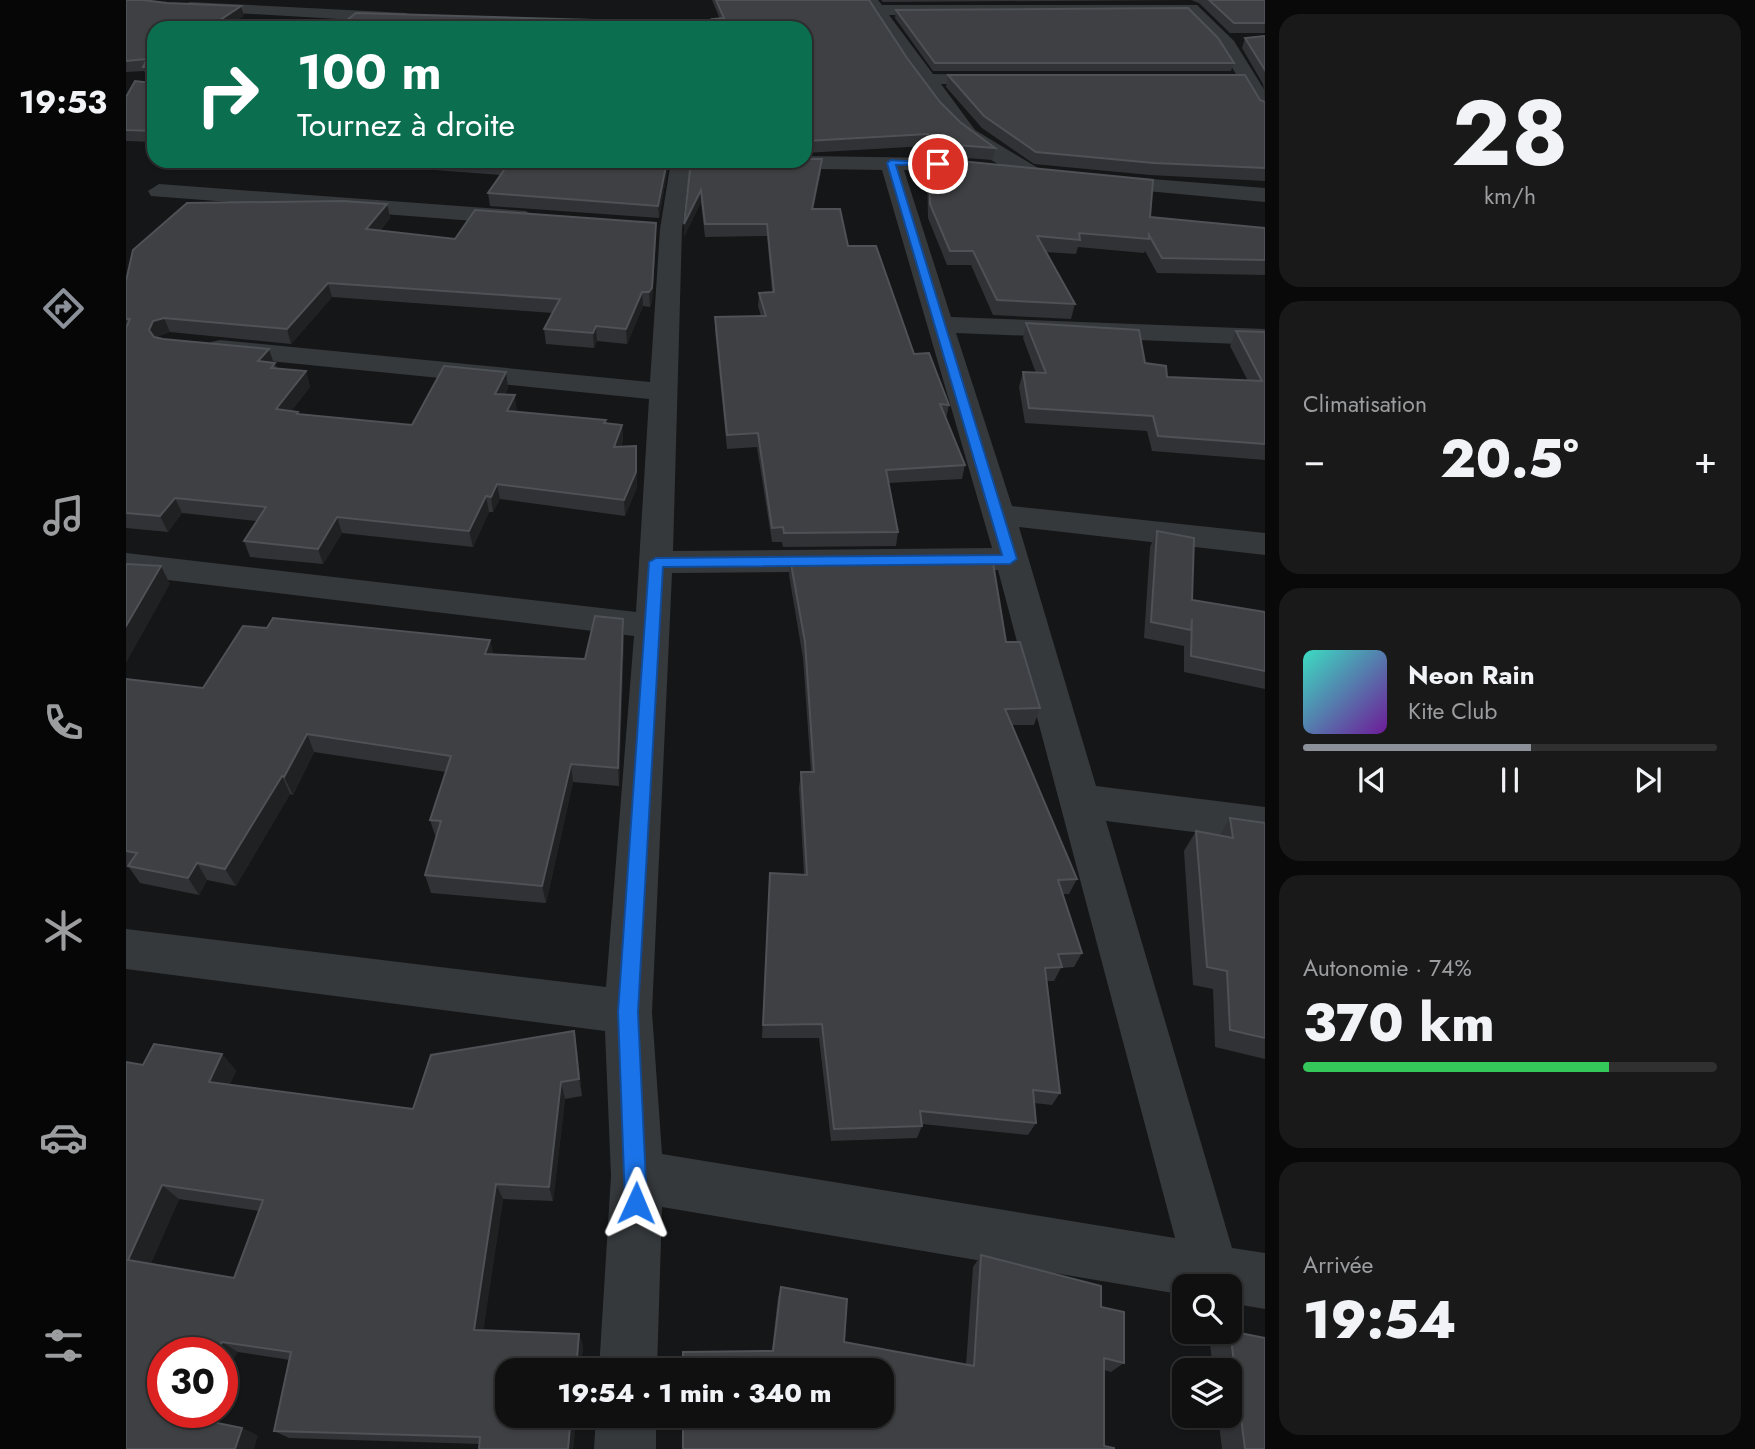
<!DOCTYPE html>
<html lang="fr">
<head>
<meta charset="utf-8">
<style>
	body { margin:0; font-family:Jost,sans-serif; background:#19191a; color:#f1f3f6; height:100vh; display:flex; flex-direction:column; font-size:26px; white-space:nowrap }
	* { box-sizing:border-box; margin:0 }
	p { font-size:23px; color:#9c9d9f }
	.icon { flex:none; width:38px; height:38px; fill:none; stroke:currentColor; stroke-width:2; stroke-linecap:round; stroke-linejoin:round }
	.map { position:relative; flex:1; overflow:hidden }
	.drawer { display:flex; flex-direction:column; gap:14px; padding:14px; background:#090909; width:490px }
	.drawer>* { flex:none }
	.banner { position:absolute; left:21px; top:21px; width:665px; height:147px; border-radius:21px; box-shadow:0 2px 5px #0004,0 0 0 2px #303031; background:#0b6e4f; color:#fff; overflow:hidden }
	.fabs { position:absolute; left:1046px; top:1274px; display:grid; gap:14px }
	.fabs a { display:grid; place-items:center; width:70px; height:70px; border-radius:14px; background:#101011; box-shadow:0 2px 5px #0004,0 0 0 2px #303031; font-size:35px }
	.speed { position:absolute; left:21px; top:1337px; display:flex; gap:14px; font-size:35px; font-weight:700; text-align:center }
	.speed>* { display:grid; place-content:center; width:91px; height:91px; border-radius:50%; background:#101011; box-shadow:0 2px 5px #0004,0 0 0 2px #303031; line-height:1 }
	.speed .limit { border:10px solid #d22; background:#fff; color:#111 }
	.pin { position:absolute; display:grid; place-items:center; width:60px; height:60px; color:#fff; margin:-30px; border:4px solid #fff; border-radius:50%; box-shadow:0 2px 7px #0007 }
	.me { position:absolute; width:77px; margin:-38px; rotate:1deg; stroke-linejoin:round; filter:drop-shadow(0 0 5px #0008) }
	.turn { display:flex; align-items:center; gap:24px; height:147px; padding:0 35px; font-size:32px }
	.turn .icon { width:91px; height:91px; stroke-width:2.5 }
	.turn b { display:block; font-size:49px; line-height:60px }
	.big { font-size:52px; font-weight:800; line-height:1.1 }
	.drawer .widget { flex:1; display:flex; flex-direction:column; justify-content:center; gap:10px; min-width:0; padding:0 24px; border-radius:21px; background:#19191a }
	.drawer .dial { align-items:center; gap:0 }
	.dial b { font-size:91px; line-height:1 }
	.song { display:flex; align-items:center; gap:21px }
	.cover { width:84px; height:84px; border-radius:10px; background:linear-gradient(135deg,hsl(170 70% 55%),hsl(280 70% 35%)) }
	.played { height:7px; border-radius:4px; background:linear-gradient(90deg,#8c9099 55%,#303031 55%) }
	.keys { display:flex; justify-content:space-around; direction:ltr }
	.heat { display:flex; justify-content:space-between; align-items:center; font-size:38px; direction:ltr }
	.charge { height:10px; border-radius:5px; background:linear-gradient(90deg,#34c759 74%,#303031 0) }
	.trip { position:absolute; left:369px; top:1358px; width:399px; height:70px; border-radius:21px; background:#101011; box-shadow:0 2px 5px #0004,0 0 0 2px #303031; font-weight:800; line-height:70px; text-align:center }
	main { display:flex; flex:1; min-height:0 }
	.menu { display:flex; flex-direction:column; width:126px; justify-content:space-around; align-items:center; background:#060607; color:#9c9d9f }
	.menu .icon { width:49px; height:49px }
	.menu .on { color:#8c9099 }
	.menu b { font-size:32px; color:#f1f3f6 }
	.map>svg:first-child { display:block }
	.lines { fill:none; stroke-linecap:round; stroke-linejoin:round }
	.minor { fill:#36393c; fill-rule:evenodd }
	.wall { fill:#313235; fill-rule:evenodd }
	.shaded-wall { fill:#202123 }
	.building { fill:#3e4043; stroke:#4e5155; stroke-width:2; fill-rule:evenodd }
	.route { fill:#1a73e8; stroke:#114b97; stroke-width:2 }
</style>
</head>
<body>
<main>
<nav class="menu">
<b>19:53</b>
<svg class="icon on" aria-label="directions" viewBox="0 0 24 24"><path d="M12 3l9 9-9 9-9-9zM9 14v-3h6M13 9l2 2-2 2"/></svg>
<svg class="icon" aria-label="music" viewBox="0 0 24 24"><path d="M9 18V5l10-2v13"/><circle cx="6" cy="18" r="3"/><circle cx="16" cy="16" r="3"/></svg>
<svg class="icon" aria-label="phone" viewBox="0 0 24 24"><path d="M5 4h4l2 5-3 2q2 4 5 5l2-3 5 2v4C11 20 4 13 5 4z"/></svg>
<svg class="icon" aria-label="climate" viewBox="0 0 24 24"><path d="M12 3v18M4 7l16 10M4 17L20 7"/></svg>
<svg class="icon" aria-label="car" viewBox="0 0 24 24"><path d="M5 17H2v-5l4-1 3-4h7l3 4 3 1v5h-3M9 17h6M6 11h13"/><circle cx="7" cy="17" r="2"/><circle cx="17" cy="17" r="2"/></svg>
<svg class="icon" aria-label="filters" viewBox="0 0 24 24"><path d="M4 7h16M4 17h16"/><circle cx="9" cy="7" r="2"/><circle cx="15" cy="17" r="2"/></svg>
</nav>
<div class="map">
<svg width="1139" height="1449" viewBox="0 0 1139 1449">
	<rect width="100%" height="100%" fill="#151617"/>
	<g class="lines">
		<g class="minor">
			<path d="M736 0H752L756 5H1071L1108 41 1139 91V112L1129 106 1092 44 1061 13 763 15 807 74 881 75 884 79 875 84H815L849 130 922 174 919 179C899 183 846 151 833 136 797 92 769 47 736 0Z"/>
			<polygon points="64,2 280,13 288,18 280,23 58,10 58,4"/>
			<polygon points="487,20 551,22 559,27 481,28 481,21"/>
			<path d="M679 156 812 158 863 164 867 168 863 172 856 174 778 170 825 317 1139 329V345L830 333 886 506 1139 533V555L893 527 970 786 1139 807V841L980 821 1106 1248 1139 1253V1309L1104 1303V1286H1059V1295L536 1207 531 1370H473L485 1176 479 1031 0 969V929L480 987 508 636 0 575V553L510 612 523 399 94 356 85 354 81 348 85 342 94 340 524 382 534 229 545 161H565L556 229 547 551 866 548 756 170 585 167 575 161H679ZM872 570 1049 1238 536 1154 526 1012 546 573Z"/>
			<polygon points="975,175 1139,188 1139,202 967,186 964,181 967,176"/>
			<polygon points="33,184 400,211 411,218 400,225 25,196 22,191"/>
			<polygon points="470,1416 530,1416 530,1449 468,1449"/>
		</g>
	</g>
	<g class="wall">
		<polygon points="0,0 22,1 118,16 28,28 28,142 0,141 0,97 26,83 26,78 21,78 18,71 0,72"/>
		<polygon points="586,0 743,0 781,58 814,102 834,122 869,148 867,160 800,155 800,146 679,153 679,28 586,28 586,19 594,19"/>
		<polygon points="755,0 1139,0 1139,33 1104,33 1073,3 1065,0 757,2"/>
		<polygon points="770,10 1108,63 1105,71 807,71 769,18"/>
		<polygon points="1139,36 1139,97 1137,84 1116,48 1119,38"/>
		<polygon points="822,75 1134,100 1139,102 1139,181 1024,175 908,164 856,128 820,87"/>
		<polygon points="803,159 1024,217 1139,228 1139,275 1031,273 1019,251 1018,253 952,247 950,254 919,252 949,304 945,319 867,315 845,265 821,265 802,218 801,173"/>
		<polygon points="239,161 543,161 533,218 364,206 362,193 375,175 308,170 307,166"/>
		<polygon points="565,161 695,172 687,209 722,246 788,354 823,405 820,419 839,465 836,479 762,483 772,532 770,546 657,547 656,542 646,542 631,447 601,449 589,331 589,317 635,316 632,306 633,293 646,292 641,236 579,237 575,202 558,237"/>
		<polygon points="261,204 264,218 254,231 329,239 530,223 530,237 526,302 524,307 517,306 501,344 471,341 468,348 420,344 418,329 427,313 206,297 165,344 44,332 33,336 32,337 148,363 151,368 180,371 184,387 165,411 173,414 286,425 380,372 382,388 379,394 391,411 391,412 496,425 497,440 495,447 510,462 511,487 499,516 374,499 367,512 363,512 347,547 216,533 197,564 124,557 118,541 131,521 56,513 42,532 0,528 0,281"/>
		<polygon points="900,323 1019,363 1041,377 1122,381 1104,346 1110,331 1139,332 1139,460 1026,451 1021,431 899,423 893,387 897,372 910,373 897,338"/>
		<polygon points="1031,531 1066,600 1139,612 1139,689 1058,672 1058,646 1018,638 1024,547"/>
		<polygon points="664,558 779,560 880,642 914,708 908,725 885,725 951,879 943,894 937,894 956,953 948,967 935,968 928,981 921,981 934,1093 926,1105 908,1103 910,1123 902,1135 796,1124 796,1126 791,1138 705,1141 693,1038 636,1038 644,873 678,875 673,788 675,772 685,772 677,658 663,575"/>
		<polygon points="141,628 364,640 367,654 459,659 498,637 493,786 447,782 420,903 305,893 299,875 310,838 304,820 320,772 188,752 167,795 164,794 110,886 81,880 73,895 14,883 2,866 0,865 0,679 77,688"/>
		<polygon points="1104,818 1139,823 1139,1059 1089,1047 1087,989 1067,985 1058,851 1070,831 1093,836"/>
		<path d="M451 1049 456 1096 439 1099 427 1201 377 1199 357 1330 457 1345 447 1449H353V1444L163 1438 148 1431 164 1360 112 1352 37 1412H76L72 1419 116 1428 132 1436 0 1449 17 1065 96 1054 110 1071 103 1085 287 1109ZM53 1199 133 1211 108 1278 25 1263Z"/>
		<polygon points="855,1255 975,1307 998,1363 985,1372 978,1370 978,1446 646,1351 652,1297 655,1287 718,1342 840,1365 847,1267"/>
		<polygon points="1104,1331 1139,1449 1096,1449 1092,1416 1104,1416 1104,1370 1087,1370 1084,1344"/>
	</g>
	<g class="shaded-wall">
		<polygon points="115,6 118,16 100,28 85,26"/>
		<polygon points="696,159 695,172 685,222 686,209"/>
		<polygon points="541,161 543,161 533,218 532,206"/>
		<polygon points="575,190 575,202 558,237 558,224"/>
		<polygon points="261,204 264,218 243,243 240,229"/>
		<polygon points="530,223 530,237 526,302 524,307 523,292"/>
		<polygon points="202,283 206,297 165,344 161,329"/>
		<polygon points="516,292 517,306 501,344 500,329"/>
		<polygon points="38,318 44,332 33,336 29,344 23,330 27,321"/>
		<polygon points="470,326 471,341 468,348 467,333"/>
		<polygon points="143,349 148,364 132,361"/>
		<polygon points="180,371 184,387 155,425 150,409"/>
		<polygon points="380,372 382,388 371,409 369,394"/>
		<polygon points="389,395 391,411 384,426 381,411"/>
		<polygon points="496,425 497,440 489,462 488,447"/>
		<polygon points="510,446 511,487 499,516 498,500"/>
		<polygon points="371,484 374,499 367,512 365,497"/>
		<polygon points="360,496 363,512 347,547 343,531"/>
		<polygon points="49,498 56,513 42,532 34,516"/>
		<polygon points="211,517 216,533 197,564 192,549"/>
		<polygon points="35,566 44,584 0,663 0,626"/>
		<polygon points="497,619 498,637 493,786 492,768"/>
		<polygon points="364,640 368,658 359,654"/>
		<polygon points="181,734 188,752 167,795 158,777"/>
		<polygon points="445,764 447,782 420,903 416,886"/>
		<polygon points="156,776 164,794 110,886 99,869"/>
		<polygon points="71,863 81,880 73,895 62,878"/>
		<polygon points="448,1031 451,1049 456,1096 453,1079"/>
		<polygon points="96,1054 110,1071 97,1099 83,1082"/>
		<polygon points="435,1082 439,1099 427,1201 423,1187"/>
		<polygon points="370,1184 377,1199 356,1340 348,1330"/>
		<polygon points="36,1185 53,1199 21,1272 2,1260"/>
		<polygon points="453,1334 457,1345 455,1370 450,1370"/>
		<polygon points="96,1342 112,1352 96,1378 96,1353 89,1353"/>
		<polygon points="53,1412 76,1412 70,1424 52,1415"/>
		<polygon points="445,1416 451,1416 447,1449 442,1449"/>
		<polygon points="116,1428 132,1436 128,1449 109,1449"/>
	</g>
	<g class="building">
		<polygon points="0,0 17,0 41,3 115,6 85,26 131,28 28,28 28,131 0,130 0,97 9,81 26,83 26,67 17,67 21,59 0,61"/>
		<polygon points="590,0 743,0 781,58 814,102 834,122 869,148 802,143 802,134 680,141 679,143 679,28 591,28 586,19 598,18"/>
		<polygon points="1083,0 1139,0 1139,23 1108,23"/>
		<polygon points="1062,8 1092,38 1108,63 809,63 770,10"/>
		<polygon points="230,13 469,20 538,26 538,28 211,28"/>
		<polygon points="1139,36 1139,70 1119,38"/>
		<polygon points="822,75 1119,75 1134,100 1139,102 1139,168 1028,163 910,152 858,116"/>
		<polygon points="679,159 696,159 686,209 714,209 722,246 750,246 788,354 803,353 823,405 814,404 839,465 760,470 772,532 658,533 657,527 646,528 632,433 601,435 589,317 640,316 633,293 648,292 641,224 579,224 575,190 558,224 565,161 679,161"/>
		<polygon points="803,159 814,159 1027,180 1024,217 1139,228 1139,260 1036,258 1023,235 1023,239 953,233 954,240 911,236 949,304 871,300 847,251 824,251 804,204"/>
		<polygon points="349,161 541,161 532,206 362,193 383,163"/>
		<polygon points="217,201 261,204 240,229 329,239 349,210 530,223 526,288 523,292 516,292 500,329 470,326 467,333 418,329 434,299 202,283 161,329 38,318 27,321 23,330 28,337 37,339 143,349 132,361 149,363 145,368 180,371 150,409 172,412 171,414 286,425 318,366 380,372 369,394 389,395 381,411 480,420 478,423 496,425 488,447 510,446 510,472 498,500 371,484 365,497 360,496 343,531 211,517 192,549 118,541 140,507 49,498 34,516 0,513 0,328 4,319 0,319 0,281 7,250 61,203"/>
		<polygon points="900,323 1013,330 1019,363 1040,366 1041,377 1136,381 1110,331 1139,332 1139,444 1032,436 1027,416 903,408 897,372 920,373"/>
		<polygon points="1031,531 1068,538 1066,600 1139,612 1139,671 1065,656 1066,619 1065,630 1025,622"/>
		<polygon points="778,557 779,560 867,563 880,642 894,642 914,708 879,709 951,879 932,880 956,953 932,954 936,967 919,968 934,1093 907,1090 910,1123 794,1111 796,1126 708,1129 696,1024 637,1025 644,873 681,875 675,772 688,772 679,642 664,558"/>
		<polygon points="0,564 35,566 0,626"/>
		<polygon points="469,616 497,619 492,768 445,764 416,886 299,875 315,821 304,820 325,756 181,734 158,777 156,776 99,869 71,863 62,878 2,866 11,853 0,851 0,679 77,688 117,626 141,628 147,618 364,640 359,654 459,659"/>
		<polygon points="1104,818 1139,823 1139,1038 1104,1030 1101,971 1081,967 1070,831 1107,838"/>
		<path d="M448 1031 453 1079 435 1082 423 1187 370 1184 348 1330 453 1334 450 1370H382V1416H445L442 1449H353L354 1437 148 1431 165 1352 96 1342 89 1353H37V1412H53L52 1415 116 1428 109 1449H0V1062L17 1065 28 1044 96 1054 83 1082 287 1109 305 1055ZM36 1185 137 1200 108 1278 2 1260Z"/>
		<polygon points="855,1255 975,1286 975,1307 998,1312 998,1363 978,1358 978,1446 988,1448 988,1449 557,1449 557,1416 756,1416 756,1370 557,1370 557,1352 647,1351 655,1287 721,1299 718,1342 848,1366"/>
		<polygon points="1104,1331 1139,1338 1139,1449 1119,1449"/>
	</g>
	<polygon class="route" points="765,160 817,164 770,165 891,559 884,564 537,567 512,1012 521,1203 518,1211 510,1215 502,1211 499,1203 492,1012 523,562 530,558 876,555 761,163"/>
</svg>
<div class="fabs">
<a><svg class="icon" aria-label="search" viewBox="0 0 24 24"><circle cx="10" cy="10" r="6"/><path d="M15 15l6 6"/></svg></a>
<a><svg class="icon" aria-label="layers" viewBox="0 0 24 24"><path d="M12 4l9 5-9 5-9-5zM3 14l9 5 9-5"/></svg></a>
</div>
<div class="speed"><div class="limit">30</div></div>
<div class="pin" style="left:812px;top:164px;background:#d93025"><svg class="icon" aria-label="arrive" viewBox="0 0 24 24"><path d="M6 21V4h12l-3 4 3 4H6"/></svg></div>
<svg class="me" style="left:510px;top:1203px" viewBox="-20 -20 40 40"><path d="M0-17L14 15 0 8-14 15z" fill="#1a73e8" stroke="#fff" stroke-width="4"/></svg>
<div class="trip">19:54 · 1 min · 340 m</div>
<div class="banner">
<div class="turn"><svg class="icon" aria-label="right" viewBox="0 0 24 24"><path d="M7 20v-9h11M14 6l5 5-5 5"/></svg><div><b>100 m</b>Tournez à droite</div></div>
</div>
</div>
<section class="drawer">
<div class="widget dial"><b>28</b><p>km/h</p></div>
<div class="widget"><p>Climatisation</p>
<div class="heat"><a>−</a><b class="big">20.5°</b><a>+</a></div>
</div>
<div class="widget">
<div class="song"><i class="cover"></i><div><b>Neon Rain</b><p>Kite Club</p></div></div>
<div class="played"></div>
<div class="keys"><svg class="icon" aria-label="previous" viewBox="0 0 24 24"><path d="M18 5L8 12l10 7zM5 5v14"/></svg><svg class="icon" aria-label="pause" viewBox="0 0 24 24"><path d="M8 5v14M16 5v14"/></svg><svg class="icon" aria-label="next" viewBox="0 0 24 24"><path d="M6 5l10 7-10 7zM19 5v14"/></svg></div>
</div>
<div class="widget"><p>Autonomie · 74%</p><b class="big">370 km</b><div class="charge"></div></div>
<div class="widget"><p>Arrivée</p><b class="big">19:54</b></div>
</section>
</main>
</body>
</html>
